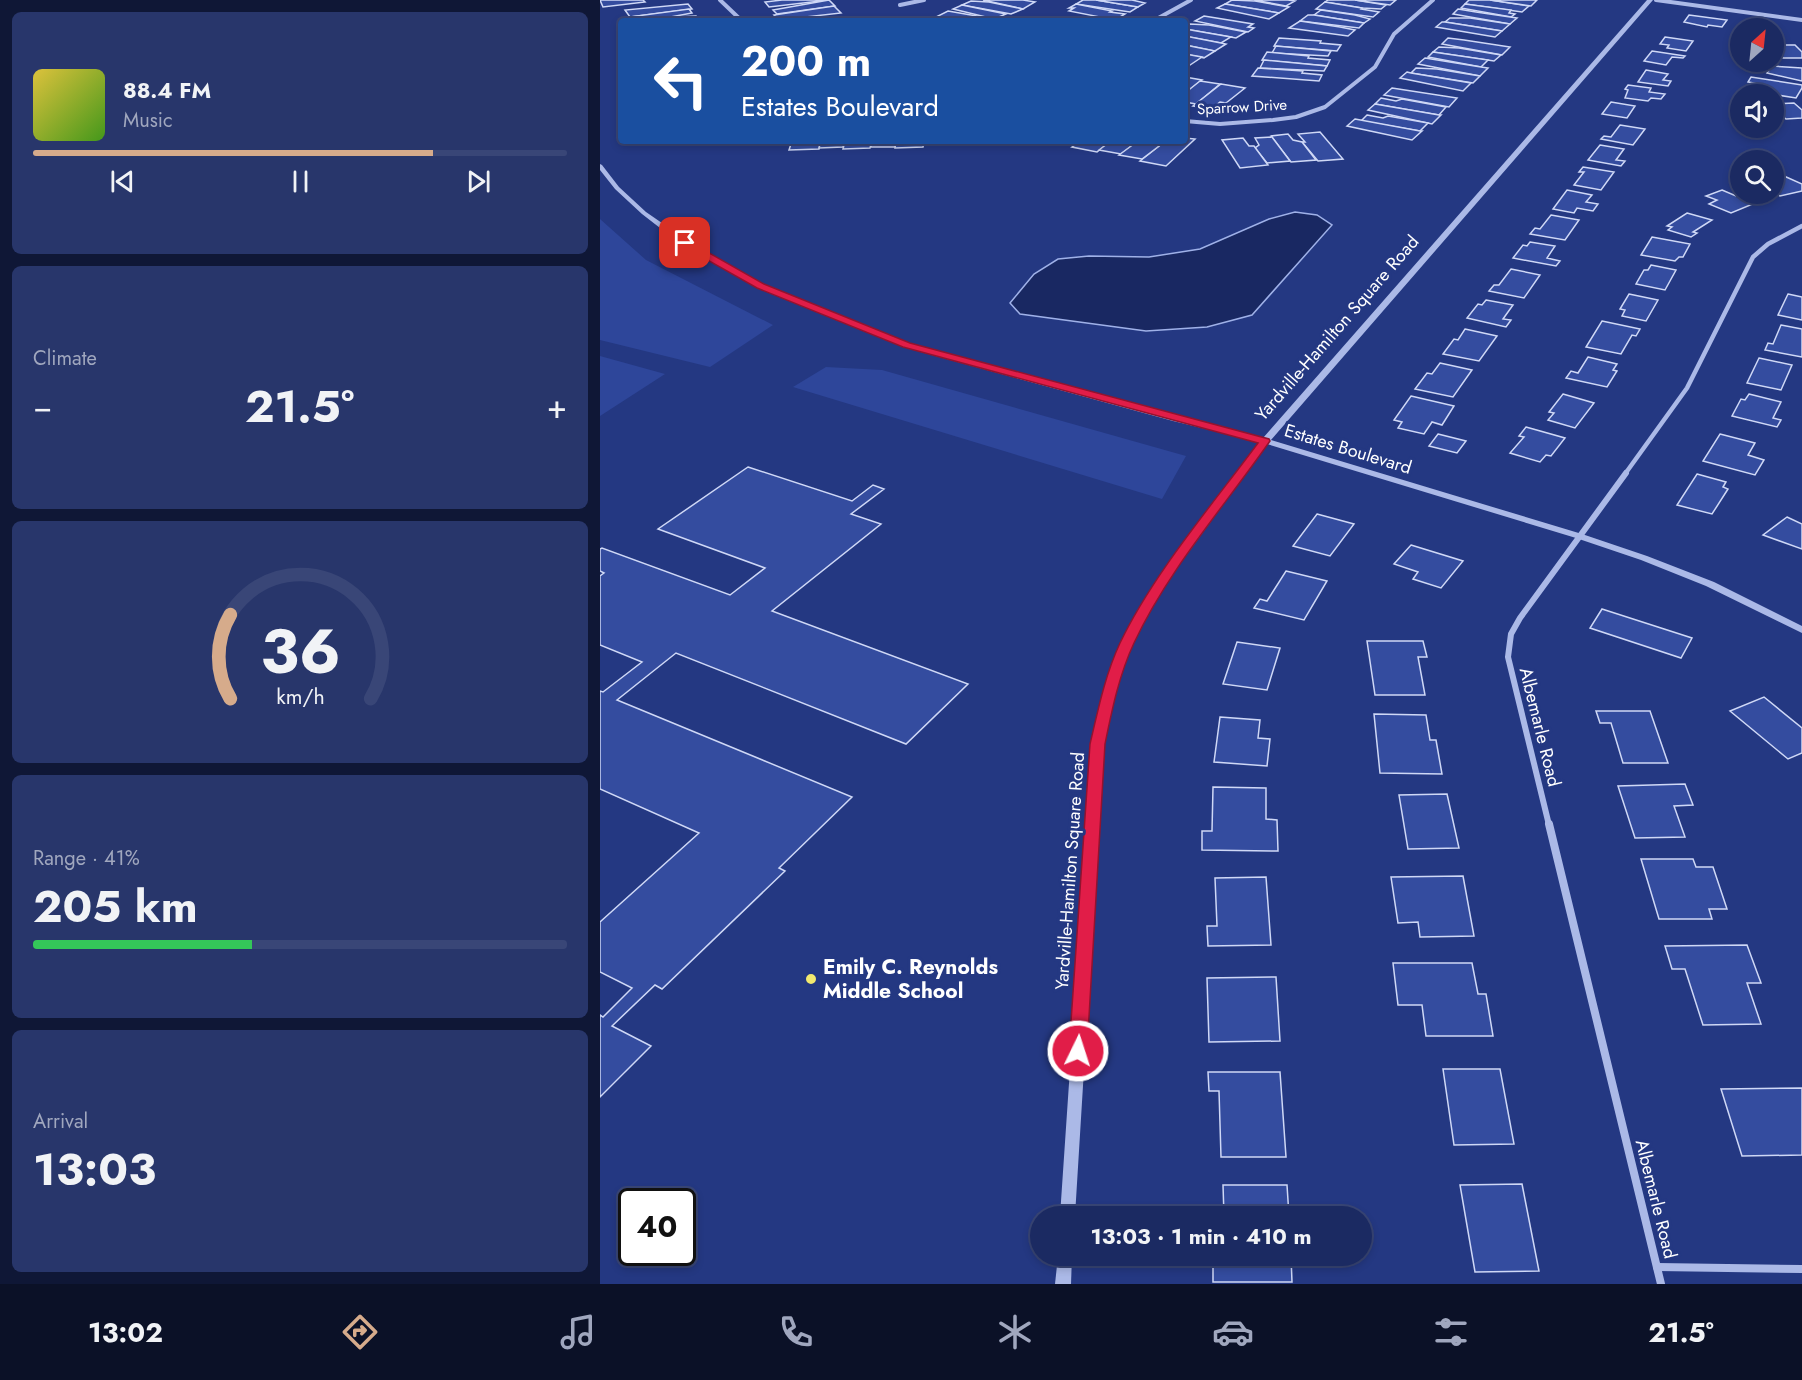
<!DOCTYPE html>
<html lang="en">
<head>
<meta charset="utf-8">
<style>
	body { margin:0; font-family:Jost,sans-serif; background:#28366b; color:#f1f3f6; height:100vh; display:flex; flex-direction:column; font-size:22px; white-space:nowrap }
	* { box-sizing:border-box; margin:0 }
	p { font-size:20px; color:#a0a7be }
	.icon { flex:none; width:33px; height:33px; fill:none; stroke:currentColor; stroke-width:2; stroke-linecap:round; stroke-linejoin:round }
	.map { position:relative; flex:1; overflow:hidden }
	.details { display:flex; flex-direction:column; gap:12px; padding:12px; background:#0f1736; width:600px }
	.details>* { flex:none }
	.banner { position:absolute; left:18px; top:18px; width:570px; height:126px; border-radius:6px; box-shadow:0 3px 9px #0003,0 0 0 2px #394677; background:#1a4fa0; color:#fff; overflow:hidden }
	.needle { width:39px; rotate:27deg }
	.buttons { position:absolute; left:1130px; top:18px; display:grid; gap:12px }
	.buttons a { display:grid; place-items:center; width:54px; height:54px; border-radius:50%; background:#1b2a62; box-shadow:0 3px 9px #0003,0 0 0 2px #394677; font-size:30px }
	.speed { position:absolute; left:18px; top:1188px; display:flex; gap:12px; font-size:30px; font-weight:700; text-align:center }
	.speed>* { display:grid; place-content:center; width:78px; height:78px; border-radius:50%; background:#1b2a62; box-shadow:0 3px 9px #0003,0 0 0 2px #394677; line-height:1 }
	.speed .limit { border:3px solid #111; border-radius:9px; background:#fff; color:#111 }
	.pin { position:absolute; display:grid; place-items:center; width:51px; height:51px; color:#fff; margin:-26px; border-radius:12px; box-shadow:0 3px 9px #0006 }
	.me { position:absolute; width:66px; margin:-33px; rotate:4deg; stroke-linejoin:round; filter:drop-shadow(0 0 4px #0008) }
	.turn { display:flex; align-items:center; gap:21px; height:126px; padding:0 24px; font-size:27px }
	.turn .icon { width:78px; height:78px; stroke-width:2.5 }
	.turn b { display:block; font-size:42px; line-height:51px }
	.big { font-size:45px; font-weight:700; line-height:1.1 }
	.details .widget { flex:1; display:flex; flex-direction:column; justify-content:center; gap:9px; min-width:0; padding:0 21px; border-radius:9px; background:#28366b }
	.details .dial { align-items:center; gap:0 }
	.dial svg { height:156px; overflow:visible; fill:none; stroke:#394677; stroke-width:7; stroke-linecap:round; text-anchor:middle }
	.dial text { fill:#f1f3f6; stroke:none }
	.song { display:flex; align-items:center; gap:18px }
	.cover { width:72px; height:72px; border-radius:9px; background:linear-gradient(135deg,hsl(50 70% 55%),hsl(100 70% 35%)) }
	.played { height:6px; border-radius:3px; background:linear-gradient(90deg,#d6ab8b 75%,#394677 75%) }
	.keys { display:flex; justify-content:space-around; direction:ltr }
	.heat { display:flex; justify-content:space-between; align-items:center; font-size:33px; direction:ltr }
	.charge { height:9px; border-radius:4px; background:linear-gradient(90deg,#34c759 41%,#394677 0) }
	.trip { position:absolute; left:430px; top:1206px; width:342px; height:60px; border-radius:30px; background:#1b2a62; box-shadow:0 3px 9px #0003,0 0 0 2px #394677; font-weight:700; line-height:60px; text-align:center }
	.tab-bar { display:flex; height:96px; justify-content:space-around; align-items:center; background:#0b1127; color:#a0a7be }
	.tab-bar .icon { width:42px; height:42px }
	.tab-bar .active { color:#d6ab8b }
	.tab-bar b { font-size:27px; color:#f1f3f6 }
	main { display:flex; flex:1; min-height:0 }
	.map>svg:first-child { display:block }
	.green { fill:#2e469a }
	.water { fill:#192862; stroke:#9fb1e8; stroke-width:1.5 }
	.building { fill:#344c9f; stroke:#cfd8f6; stroke-width:1.5 }
	.lines { fill:none; stroke-linecap:round; stroke-linejoin:round }
	.minor-far3 { stroke:#abb9e7; stroke-width:4 }
	.minor-far2 { stroke:#abb9e7; stroke-width:4.5 }
	.minor-far1 { stroke:#abb9e7; stroke-width:6 }
	.minor { stroke:#abb9e7; stroke-width:8 }
	.tertiary { fill:#abb9e7; fill-rule:evenodd }
	.route { fill:#e11d48; stroke:#92132f; stroke-width:1.5 }
	.poi-dot { fill:#f2e96f; stroke:#243882; stroke-width:2 }
	.labels { text-anchor:middle; dominant-baseline:central; stroke-width:6; stroke-linejoin:round; paint-order:stroke }
	.far-street-label { font-size:15px; fill:#fff; stroke:#243882 }
	.street-label { font-size:18px; fill:#fff; stroke:#243882 }
	.near-poi-label { font-size:21px; font-weight:bold; fill:#fff; stroke:#243882; text-anchor:start }
</style>
</head>
<body>
<main>
<section class="details">
<div class="widget">
<div class="song"><i class="cover"></i><div><b>88.4 FM</b><p>Music</p></div></div>
<div class="played"></div>
<div class="keys"><svg class="icon" aria-label="previous" viewBox="0 0 24 24"><path d="M18 5L8 12l10 7zM5 5v14"/></svg><svg class="icon" aria-label="pause" viewBox="0 0 24 24"><path d="M8 5v14M16 5v14"/></svg><svg class="icon" aria-label="next" viewBox="0 0 24 24"><path d="M6 5l10 7-10 7zM19 5v14"/></svg></div>
</div>
<div class="widget"><p>Climate</p>
<div class="heat"><a>−</a><b class="big">21.5°</b><a>+</a></div>
</div>
<div class="widget dial"><svg viewBox="0 0 100 80">
<path d="M14 69A42 42 0 1 1 86 69"/>
<path d="M14 69A42 42 0 0 1 14 26" stroke="#d6ab8b"/>
<text x="50" y="56" font-size="32" font-weight="700">36</text>
<text x="50" y="72" font-size="11">km/h</text>
</svg></div>
<div class="widget"><p>Range · 41%</p><b class="big">205 km</b><div class="charge"></div></div>
<div class="widget"><p>Arrival</p><b class="big">13:03</b></div>
</section>
<div class="map">
<svg width="1202" height="1284" viewBox="0 0 1202 1284">
	<rect width="100%" height="100%" fill="#243882"/>
	<g class="green">
		<polygon points="0,219 46,260 173,325 110,367 0,340"/>
		<polygon points="0,356 65,374 0,416"/>
		<polygon points="226,367 282,370 586,456 562,499 193,387"/>
	</g>
	<polygon class="water" points="695,212 717,215 732,225 652,315 607,327 546,331 420,314 410,303 434,274 458,259 489,256 549,257 600,249 669,219"/>
	<g class="building">
		<polygon points="0,0 43,0 45,2 3,7"/>
		<polygon points="182,0 229,0 169,7 165,2"/>
		<polygon points="229,0 235,6 177,14 173,10"/>
		<polygon points="383,0 423,0 435,2 423,9"/>
		<polygon points="483,0 496,0 538,7 530,12 476,4"/>
		<polygon points="496,0 532,0 545,3 538,7"/>
		<polygon points="632,0 655,1 689,7 679,13 625,4"/>
		<polygon points="654,0 688,0 695,1 686,6"/>
		<polygon points="728,0 755,0 786,5 781,9 762,8 725,2"/>
		<polygon points="755,0 796,0 790,5"/>
		<polygon points="869,0 890,0 929,6 922,12 865,4"/>
		<polygon points="890,0 937,0 931,6"/>
		<polygon points="371,1 389,2 423,9 411,14 362,5"/>
		<polygon points="725,2 762,8 761,9 779,12 773,17 716,9"/>
		<polygon points="88,4 92,9 30,17 25,10"/>
		<polygon points="476,4 512,11 510,12 525,14 515,20 469,11 474,8 469,8"/>
		<polygon points="625,4 679,13 669,19 617,8"/>
		<polygon points="865,4 911,10 909,13 915,14 911,17 861,8"/>
		<polygon points="362,5 406,14 394,19 353,9"/>
		<polygon points="234,6 241,13 179,20 174,15"/>
		<polygon points="89,9 92,13 49,21 31,21 29,17"/>
		<polygon points="858,9 876,12 917,18 910,24 853,14"/>
		<polygon points="721,10 755,15 770,19 764,23 714,15"/>
		<polygon points="348,11 394,19 399,20 357,21 338,16"/>
		<polygon points="708,15 714,15 764,23 759,28 700,21"/>
		<polygon points="1089,15 1127,20 1122,27 1108,25 1107,27 1084,22"/>
		<polygon points="96,16 100,21 49,21 75,17"/>
		<polygon points="604,16 653,24 648,27 654,28 648,32 595,21"/>
		<polygon points="850,18 870,18 910,24 902,31 845,22"/>
		<polygon points="700,21 740,27 755,30 748,36 689,28"/>
		<polygon points="842,22 845,22 902,31 895,37 836,27"/>
		<polygon points="590,24 609,25 646,32 636,38 585,29"/>
		<polygon points="585,29 631,37 621,43 589,37 585,35"/>
		<polygon points="585,36 621,43 626,44 615,51 585,45"/>
		<polygon points="1065,37 1093,41 1086,51 1067,48 1069,45 1060,44"/>
		<polygon points="679,38 721,41 720,43 741,45 737,51 674,46"/>
		<polygon points="848,38 864,40 910,47 902,55 842,44"/>
		<polygon points="585,45 615,51 604,58 585,54"/>
		<polygon points="1173,45 1195,45 1202,52 1202,58 1183,58"/>
		<polygon points="676,46 731,51 728,56 672,53"/>
		<polygon points="839,47 859,48 901,55 894,61 833,52"/>
		<polygon points="1052,51 1085,56 1083,58 1072,57 1066,65 1044,61"/>
		<polygon points="667,52 709,56 708,58 730,60 727,66 662,60"/>
		<polygon points="833,52 888,60 881,67 828,57"/>
		<polygon points="585,54 602,57 590,65 585,64"/>
		<polygon points="825,58 881,67 888,68 880,76 818,64"/>
		<polygon points="664,60 727,66 724,71 660,68"/>
		<polygon points="1172,66 1202,68 1202,81 1167,73"/>
		<polygon points="658,68 703,71 702,73 722,75 719,81 652,76"/>
		<polygon points="816,68 837,69 880,76 873,83 811,73"/>
		<polygon points="1046,70 1068,74 1063,80 1071,81 1068,86 1038,82"/>
		<polygon points="807,72 811,73 871,83 863,91 800,78"/>
		<polygon points="585,77 602,80 585,93"/>
		<polygon points="1151,77 1202,85 1202,88 1196,98 1171,94 1173,90 1158,87 1160,84 1148,82"/>
		<polygon points="600,81 620,84 596,104 585,102 585,93"/>
		<polygon points="621,84 645,88 626,103 620,102 611,109 593,106"/>
		<polygon points="1028,85 1051,88 1049,92 1065,94 1061,99 1051,98 1048,101 1025,98 1028,90 1025,89"/>
		<polygon points="792,88 857,98 849,107 784,95"/>
		<polygon points="781,98 796,101 802,99 846,107 839,115 775,104"/>
		<polygon points="1011,102 1035,106 1027,118 1002,114"/>
		<polygon points="1194,103 1202,110 1202,118 1186,119 1173,108 1173,104"/>
		<polygon points="775,104 839,115 841,115 832,124 768,110"/>
		<polygon points="767,115 783,118 788,116 828,123 820,131 761,121"/>
		<polygon points="755,119 820,131 822,131 812,140 747,126"/>
		<polygon points="1020,125 1045,129 1033,145 1001,139 1004,136 1011,137"/>
		<polygon points="720,132 743,159 718,161 702,142 705,142 698,134"/>
		<polygon points="688,134 693,140 702,142 716,160 691,162 671,136"/>
		<polygon points="672,137 690,161 667,163 655,148 659,145 655,138"/>
		<polygon points="585,138 595,139 566,166 540,161 563,143 585,141"/>
		<polygon points="643,138 649,146 654,146 668,165 640,168 622,140"/>
		<polygon points="192,141 221,141 219,149 189,150"/>
		<polygon points="221,141 245,141 243,147 219,148"/>
		<polygon points="245,141 272,141 270,148 243,149"/>
		<polygon points="272,141 296,141 295,147 271,147"/>
		<polygon points="296,141 324,141 323,147 295,148"/>
		<polygon points="348,141 377,141 377,144 348,145"/>
		<polygon points="481,141 511,141 497,152 472,147"/>
		<polygon points="511,141 538,141 521,154 499,150"/>
		<polygon points="538,141 561,141 563,143 542,159 519,155"/>
		<polygon points="1000,145 1024,149 1016,160 1025,161 1021,166 988,160"/>
		<polygon points="983,167 1014,172 1001,190 974,185 984,172 979,172"/>
		<polygon points="1184,176 1202,184 1202,191 1180,196 1173,192 1173,183 1181,181 1176,179"/>
		<polygon points="967,190 992,195 986,202 998,204 993,211 977,208 974,213 953,209"/>
		<polygon points="1122,190 1136,196 1142,194 1160,201 1131,213 1109,204 1117,200 1106,196"/>
		<polygon points="1087,213 1112,220 1093,232 1097,233 1091,237 1068,230 1072,227 1067,226"/>
		<polygon points="951,215 979,220 965,240 930,234 935,228 940,229"/>
		<polygon points="1052,237 1090,244 1083,257 1079,257 1075,261 1041,255"/>
		<polygon points="930,242 955,246 947,258 960,261 956,266 913,258 923,245 927,246"/>
		<polygon points="1051,265 1076,270 1065,290 1036,284 1044,270 1048,270"/>
		<polygon points="911,269 940,275 924,298 889,291 894,285 899,285"/>
		<polygon points="1029,294 1058,300 1046,321 1022,316 1025,310 1020,309"/>
		<polygon points="1188,294 1202,297 1202,320 1178,315"/>
		<polygon points="886,300 913,305 903,319 911,320 906,327 867,318 878,304 882,305"/>
		<polygon points="1002,321 1040,329 1036,336 1032,335 1021,354 986,347"/>
		<polygon points="1181,325 1202,329 1202,357 1165,350 1168,343 1173,344"/>
		<polygon points="865,329 897,336 879,361 843,354 854,339 858,340"/>
		<polygon points="988,357 1017,364 1013,370 1017,371 1007,387 966,378 971,371 978,373"/>
		<polygon points="1159,358 1192,365 1181,390 1147,383"/>
		<polygon points="840,363 872,370 853,397 815,389 827,373 832,374"/>
		<polygon points="963,394 994,403 975,428 948,420 954,413 949,412"/>
		<polygon points="1149,394 1181,402 1173,418 1181,420 1177,427 1132,416 1141,399 1145,400"/>
		<polygon points="811,396 854,406 842,425 832,422 824,434 798,428 802,422 794,420"/>
		<polygon points="926,427 965,438 951,456 946,455 940,462 910,453 924,437 919,436"/>
		<polygon points="838,434 866,441 857,453 829,446"/>
		<polygon points="1120,434 1155,443 1148,455 1164,460 1155,475 1103,461"/>
		<polygon points="148,467 252,501 273,485 284,489 251,514 281,524 172,611 368,684 306,744 76,653 17,700 252,797 179,868 185,871 62,989 55,985 12,1026 51,1046 0,1097 0,1015 3,1017 32,988 0,972 0,922 99,833 0,789 0,691 3,692 42,662 0,645 0,576 4,573 0,571 0,549 2,548 130,595 165,568 58,529"/>
		<polygon points="1097,474 1126,482 1123,487 1128,489 1112,514 1077,505"/>
		<polygon points="717,514 754,524 730,556 693,546"/>
		<polygon points="1187,517 1202,524 1202,549 1163,535"/>
		<polygon points="811,545 863,561 841,588 813,579 818,572 794,564"/>
		<polygon points="686,571 727,581 704,620 654,608 660,599 667,601"/>
		<polygon points="1002,609 1092,638 1081,658 990,628"/>
		<polygon points="767,641 823,641 827,657 818,657 825,695 775,695"/>
		<polygon points="637,642 680,648 667,690 623,684"/>
		<polygon points="1164,697 1202,728 1202,753 1188,759 1130,711"/>
		<polygon points="996,711 1050,711 1068,763 1023,763 1011,723 1000,723"/>
		<polygon points="774,714 826,715 830,740 836,740 842,774 780,773"/>
		<polygon points="620,717 660,720 658,738 670,739 667,766 614,762"/>
		<polygon points="1085,784 1093,805 1074,806 1085,837 1035,838 1018,786"/>
		<polygon points="613,787 666,788 666,819 677,820 678,851 602,850 602,831 612,831"/>
		<polygon points="847,794 859,848 808,849 799,795"/>
		<polygon points="1041,859 1093,859 1096,867 1113,867 1127,909 1109,909 1112,919 1059,919"/>
		<polygon points="863,876 874,936 820,937 818,922 798,923 791,877"/>
		<polygon points="666,877 671,945 608,946 607,926 617,926 615,878"/>
		<polygon points="1147,945 1161,983 1147,983 1161,1024 1103,1025 1085,969 1072,969 1065,946"/>
		<polygon points="793,963 872,963 878,994 886,994 893,1036 826,1036 822,1005 798,1005"/>
		<polygon points="676,977 680,1041 609,1042 607,978"/>
		<polygon points="843,1069 900,1069 914,1144 854,1145"/>
		<polygon points="608,1072 680,1072 686,1157 621,1157 619,1091 609,1091"/>
		<polygon points="1202,1088 1202,1155 1142,1156 1121,1089"/>
		<polygon points="922,1184 939,1271 875,1272 860,1185"/>
		<polygon points="623,1185 687,1185 689,1216 624,1216"/>
		<polygon points="625,1256 691,1256 692,1282 613,1282 613,1258 625,1258"/>
	</g>
	<g class="lines">
		<g class="minor-far3">
			<polyline points="120,0 142,21"/>
			<polyline points="1056,0 1202,20"/>
			<polyline points="300,5 324,0"/>
			<polyline points="553,21 591,0"/>
			<polyline points="585,121 620,124 673,120 696,117 725,107 775,67 794,34 833,0"/>
		</g>
		<polyline class="minor-far2" points="1025,474 1087,388 1153,257 1168,244 1202,226"/>
		<polyline class="minor-far1" points="949,825 908,657 911,634 920,618 1026,473"/>
		<g class="minor">
			<polyline points="949,824 1061,1284"/>
			<polyline points="1057,1267 1202,1269"/>
		</g>
		<g class="tertiary">
			<polygon points="1047,0 1053,0 671,440 982,534 1047,556 1114,582 1202,626 1202,633 1106,586 1041,560 976,538 667,444 556,597 531,644 512,696 504,744 475,1216 460,1216 492,744 502,696 521,644 546,597 660,442 573,421 303,347 157,288 82,245 42,214 15,189 0,170 0,164 2,165 19,187 46,212 88,241 163,284 309,343 579,417 663,438"/>
			<polygon points="458,1256 472,1256 471,1284 455,1284"/>
		</g>
	</g>
	<path class="route" d="M81 241H88L164 284 310 343 669 439 670 441C624 507 568 570 534 643 519 675 512 710 505 744L487 1051 484 1056 478 1058 472 1056 469 1051 490 744C498 710 505 675 520 643 553 574 612 505 658 443L303 347 157 288 81 245Z"/>
	<circle class="poi-dot" cx="211" cy="979" r="6"/>
	<g class="labels">
		<g class="far-street-label">
			<text transform="translate(642 107) rotate(-3)">Sparrow Drive</text>
		</g>
		<g class="street-label">
			<text transform="translate(737 328) rotate(-49)">Yardville-Hamilton Square Road</text>
			<text transform="translate(748 449) rotate(17)">Estates Boulevard</text>
			<text transform="translate(940 727) rotate(76)">Albemarle Road</text>
			<text transform="translate(470 871) rotate(-86)">Yardville-Hamilton Square Road</text>
			<text transform="translate(1056 1199) rotate(76)">Albemarle Road</text>
		</g>
		<g class="near-poi-label">
			<text x="223" y="967">Emily C. Reynolds<tspan x="223" dy="24">Middle School</tspan></text>
		</g>
	</g>
</svg>
<div class="buttons">
<a><svg class="needle" viewBox="-14 -14 28 28"><path d="M0-13l5 13h-10z" fill="#e53935"/><path d="M0 13l5-13h-10z" fill="#a0a7be"/></svg></a>
<a><svg class="icon" aria-label="sound" viewBox="0 0 24 24"><path d="M4 9h4l5-4v14l-5-4H4zM17 9q2 3 0 6"/></svg></a>
<a><svg class="icon" aria-label="search" viewBox="0 0 24 24"><circle cx="10" cy="10" r="6"/><path d="M15 15l6 6"/></svg></a>
</div>
<div class="speed"><div class="limit">40</div></div>
<div class="pin" style="left:85px;top:243px;background:#d93025"><svg class="icon" aria-label="arrive" viewBox="0 0 24 24"><path d="M6 21V4h12l-3 4 3 4H6"/></svg></div>
<svg class="me" style="left:478px;top:1051px" viewBox="-20 -20 40 40"><circle r="17" fill="#e11d48" stroke="#fff" stroke-width="3"/><path d="M0-11L8 9 0 5-8 9z" fill="#fff"/></svg>
<div class="trip">13:03 · 1 min · 410 m</div>
<div class="banner">
<div class="turn"><svg class="icon" aria-label="left" viewBox="0 0 24 24"><path d="M17 20v-9H6M10 6l-5 5 5 5"/></svg><div><b>200 m</b>Estates Boulevard</div></div>
</div>
</div>
</main>
<nav class="tab-bar">
<b>13:02</b>
<svg class="icon active" aria-label="directions" viewBox="0 0 24 24"><path d="M12 3l9 9-9 9-9-9zM9 14v-3h6M13 9l2 2-2 2"/></svg>
<svg class="icon" aria-label="music" viewBox="0 0 24 24"><path d="M9 18V5l10-2v13"/><circle cx="6" cy="18" r="3"/><circle cx="16" cy="16" r="3"/></svg>
<svg class="icon" aria-label="phone" viewBox="0 0 24 24"><path d="M5 4h4l2 5-3 2q2 4 5 5l2-3 5 2v4C11 20 4 13 5 4z"/></svg>
<svg class="icon" aria-label="climate" viewBox="0 0 24 24"><path d="M12 3v18M4 7l16 10M4 17L20 7"/></svg>
<svg class="icon" aria-label="car" viewBox="0 0 24 24"><path d="M5 17H2v-5l4-1 3-4h7l3 4 3 1v5h-3M9 17h6M6 11h13"/><circle cx="7" cy="17" r="2"/><circle cx="17" cy="17" r="2"/></svg>
<svg class="icon" aria-label="filters" viewBox="0 0 24 24"><path d="M4 7h16M4 17h16"/><circle cx="9" cy="7" r="2"/><circle cx="15" cy="17" r="2"/></svg>
<b>21.5°</b>
</nav>
</body>
</html>
